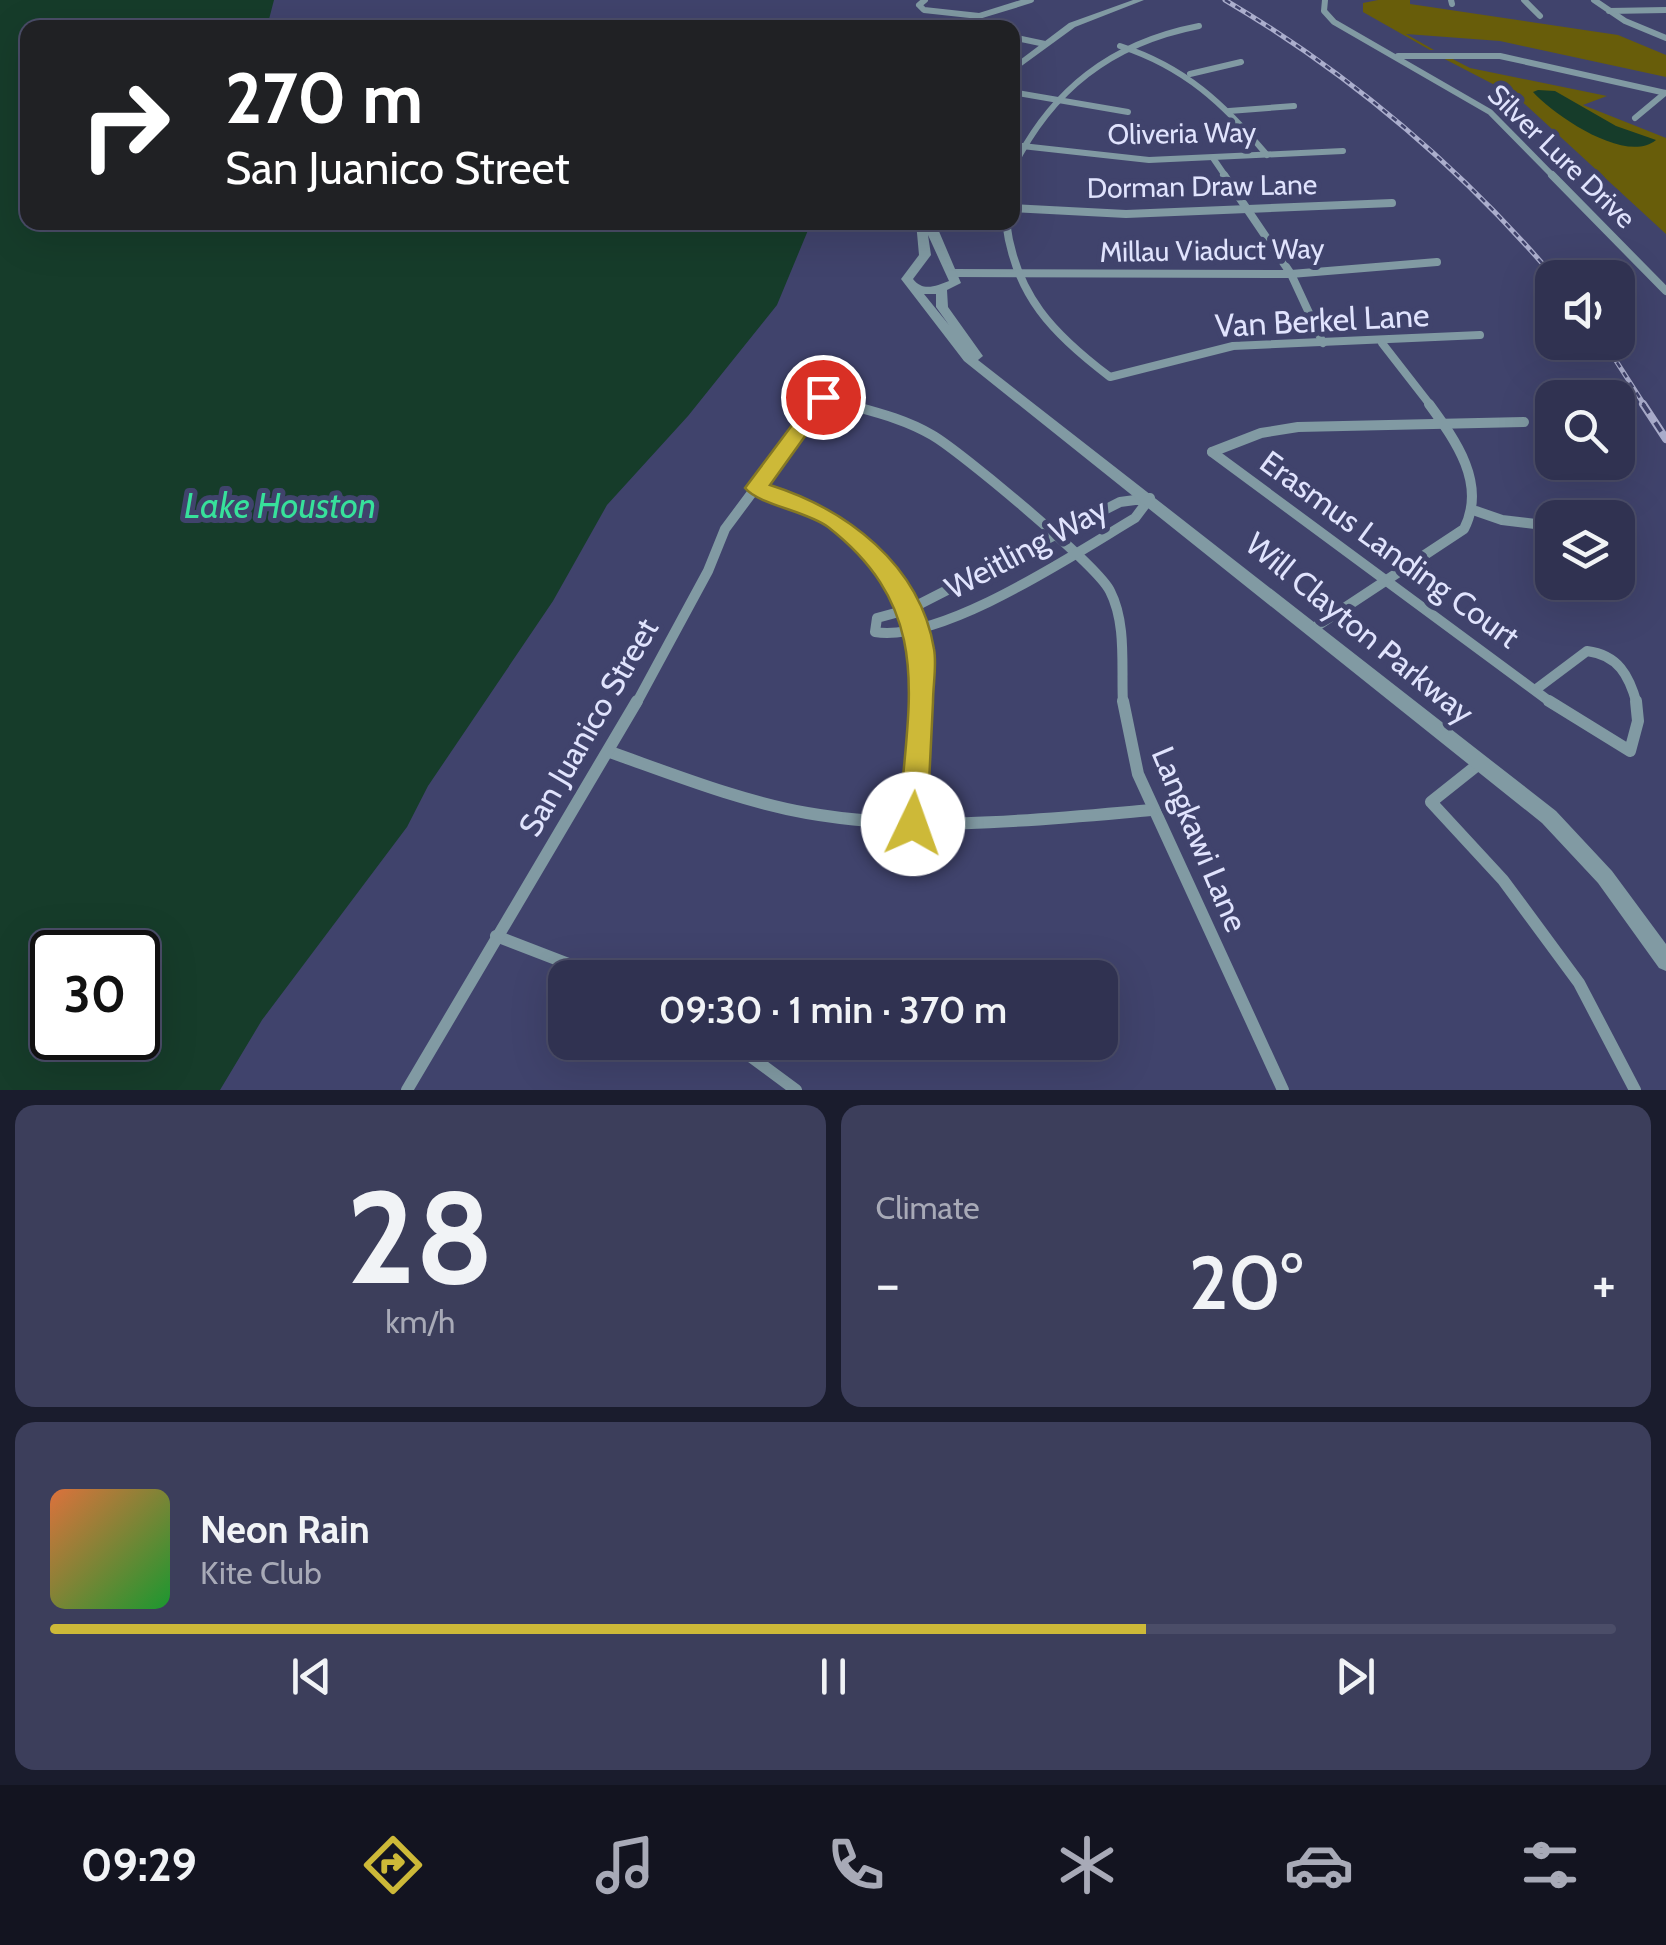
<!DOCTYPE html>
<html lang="en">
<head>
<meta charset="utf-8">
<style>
	body { margin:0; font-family:Cabin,sans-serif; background:#3c3e5b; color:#f1f3f6; height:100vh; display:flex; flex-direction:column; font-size:38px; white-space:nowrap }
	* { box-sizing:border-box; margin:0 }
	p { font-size:32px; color:#a8aab7 }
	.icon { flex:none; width:55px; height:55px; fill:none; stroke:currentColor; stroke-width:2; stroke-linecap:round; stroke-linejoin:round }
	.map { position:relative; height:1090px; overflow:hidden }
	.panel { display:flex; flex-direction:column; gap:15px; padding:15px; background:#1a1c2d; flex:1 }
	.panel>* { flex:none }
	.banner { position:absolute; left:20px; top:20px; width:1000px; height:210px; border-radius:20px; box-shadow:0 10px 40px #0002,0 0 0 2px #4b4d68; background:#202124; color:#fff; overflow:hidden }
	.buttons { position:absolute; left:1535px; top:260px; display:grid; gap:20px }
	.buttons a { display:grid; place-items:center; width:100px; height:100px; border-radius:20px; background:#303251; box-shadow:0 10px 40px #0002,0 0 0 2px #4b4d68; font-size:50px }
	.speed { position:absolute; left:30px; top:930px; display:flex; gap:20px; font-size:50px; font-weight:700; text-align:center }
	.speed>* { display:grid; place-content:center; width:130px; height:130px; border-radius:50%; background:#303251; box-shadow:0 10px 40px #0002,0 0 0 2px #4b4d68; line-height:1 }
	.speed .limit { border:5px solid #111; border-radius:15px; background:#fff; color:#111 }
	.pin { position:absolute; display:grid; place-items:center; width:85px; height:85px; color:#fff; margin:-42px; border:5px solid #fff; border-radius:50%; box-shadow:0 2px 10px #0007 }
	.me { position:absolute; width:110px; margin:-55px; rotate:3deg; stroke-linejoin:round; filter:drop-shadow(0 0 8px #0008) }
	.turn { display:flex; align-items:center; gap:35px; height:210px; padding:0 40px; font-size:45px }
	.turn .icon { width:130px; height:130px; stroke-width:2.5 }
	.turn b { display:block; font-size:70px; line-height:85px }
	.big { font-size:75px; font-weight:600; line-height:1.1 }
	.panel .card { flex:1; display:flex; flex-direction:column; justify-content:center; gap:15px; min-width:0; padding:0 35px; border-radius:20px; background:#3c3e5b }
	.panel .dial { align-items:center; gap:0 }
	.dial b { font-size:130px; line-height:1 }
	.song { display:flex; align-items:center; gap:30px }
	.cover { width:120px; height:120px; border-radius:15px; background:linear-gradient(135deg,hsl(20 70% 55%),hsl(130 70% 35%)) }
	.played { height:10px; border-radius:5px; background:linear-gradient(90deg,#cdb938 70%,#4b4d68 70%) }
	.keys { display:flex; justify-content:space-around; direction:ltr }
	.heat { display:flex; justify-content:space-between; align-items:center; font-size:55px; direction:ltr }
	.panel .tiles { flex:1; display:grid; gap:15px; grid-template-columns:1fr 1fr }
	.card:last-child { grid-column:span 2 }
	.trip { position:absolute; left:548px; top:960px; width:570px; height:100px; border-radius:20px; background:#303251; box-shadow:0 10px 40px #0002,0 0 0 2px #4b4d68; font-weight:600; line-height:100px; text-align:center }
	.menu { display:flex; height:160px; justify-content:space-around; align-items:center; background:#131420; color:#a8aab7 }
	.menu .icon { width:70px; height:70px }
	.menu .on { color:#cdb938 }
	.menu b { font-size:45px; color:#f1f3f6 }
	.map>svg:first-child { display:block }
	.green { fill:#685d0a }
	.water { fill:#163c2a; fill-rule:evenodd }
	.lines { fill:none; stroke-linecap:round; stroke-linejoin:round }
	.minor-far3 { stroke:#819aa3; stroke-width:6 }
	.minor-far2 { stroke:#819aa3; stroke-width:8 }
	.minor-far1 { stroke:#819aa3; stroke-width:10 }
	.minor { stroke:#819aa3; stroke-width:12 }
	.tertiary { fill:#819aa3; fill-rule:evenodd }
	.rail-far1-casing { stroke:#abaecd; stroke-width:5 }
	.rail-casing { stroke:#abaecd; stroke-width:8 }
	.rail-far1 { stroke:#40436c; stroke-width:2.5; stroke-dasharray:6; stroke-linecap:butt }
	.rail { stroke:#40436c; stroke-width:4; stroke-dasharray:11; stroke-linecap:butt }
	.route { fill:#cdb938; stroke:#857824; stroke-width:2.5 }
	.labels { text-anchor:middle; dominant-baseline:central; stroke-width:10; stroke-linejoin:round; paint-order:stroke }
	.far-street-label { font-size:28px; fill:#e0e3fd; stroke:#40436c }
	.street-label { font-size:32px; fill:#e0e3fd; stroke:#40436c }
	.water-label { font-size:35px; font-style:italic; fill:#37e19b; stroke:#40436c }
</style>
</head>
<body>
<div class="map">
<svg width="1666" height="1090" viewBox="0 0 1666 1090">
	<rect width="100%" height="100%" fill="#40436c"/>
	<g class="green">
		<polygon points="1378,0 1410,0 1410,4 1618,35 1666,55 1666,77 1500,41 1406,34 1434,50 1430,50 1363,12 1363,3"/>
		<polygon points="1441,53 1470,68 1607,96 1583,105 1666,138 1666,234 1516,96 1435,54"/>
	</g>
	<g class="water">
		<path d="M0 0H274L267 27 28 28V222L811 223 777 305 688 416 607 505 553 601 428 786 407 827 262 1020 220 1090H0ZM52 952H138V1038H52Z"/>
		<path d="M1538 90 1555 91 1616 126 1656 140C1626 165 1554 115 1533 92Z"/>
	</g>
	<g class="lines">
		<g class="minor-far3">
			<polyline points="925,0 919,5 924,10 979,16 1031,0"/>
			<polyline points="1325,0 1324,11 1334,22 1490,112 1554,177"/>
			<polyline points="1451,0 1452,4"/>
			<polyline points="1524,0 1540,16"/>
			<polyline points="1594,0 1625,21 1666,38"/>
			<polyline points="1609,11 1666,10"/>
			<polyline points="1012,37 1045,44"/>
			<path d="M1120 46C1185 67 1224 104 1267 155"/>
			<polyline points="1398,56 1500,56 1666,93"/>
			<polyline points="1190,74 1241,62"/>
			<polyline points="1012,92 1128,112"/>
			<polyline points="1229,111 1294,106"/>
			<polyline points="1635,118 1665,93"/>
			<polyline points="1022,146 1149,160 1343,151"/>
			<polyline points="1213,158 1226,177"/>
			<path d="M1012 170C1051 90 1111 43 1199 26"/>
		</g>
		<g class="minor-far2">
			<polyline points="1224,175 1291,274 1323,343"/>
			<polyline points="1552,175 1666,291"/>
			<polyline points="1012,208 1126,214 1392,203"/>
			<path d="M1006 222C1015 295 1053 334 1110 377L1233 346 1480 335"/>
			<polyline points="954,273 1291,274 1437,262"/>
			<polyline points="1382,343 1431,406"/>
			<polyline points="816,406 823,397 854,406"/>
		</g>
		<g class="minor-far1">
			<path d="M846 404C875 412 905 419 932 435 960 451 1098 566 1110 591 1127 624 1121 668 1123 704"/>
			<polyline points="1212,452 1553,704"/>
			<polyline points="1212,452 1261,433 1298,427 1524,422"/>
			<path d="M756 488C863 527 928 583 923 704"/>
			<path d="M1150 498 1135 518C1076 553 942 643 875 632L877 618 910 609 1120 502Z"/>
			<polyline points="1476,511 1502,520 1552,526"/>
			<path d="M1314 628 1464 529C1487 484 1456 441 1429 404"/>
			<path d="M1535 690 1587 651C1618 655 1629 675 1637 704"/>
			<polyline points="636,704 708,571 725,529 818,404"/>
		</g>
		<g class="minor">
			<polyline points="1123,701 1138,774 1283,1090"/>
			<polyline points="1549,701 1630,751 1638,721 1636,701"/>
			<path d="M610 752C675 775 740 801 807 813 921 833 1037 820 1151 810"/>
			<polyline points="1480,763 1431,802 1503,880 1579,983 1635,1090"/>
			<polyline points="913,824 923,701"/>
			<polyline points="496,936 605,978"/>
			<polyline points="731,1042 796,1090"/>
			<polyline points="407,1090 637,701"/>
		</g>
		<g class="tertiary">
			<polygon points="1133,0 1144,0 1075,27 1012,73 1012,66 1069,23"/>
			<path d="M916 222H935L961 283 947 290 948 307 983 356 978 360 1556 811 1612 871 1666 944V971L1659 968 1598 883 1542 823 964 361 901 279 919 255ZM928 235 949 281C936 286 923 292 913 279L931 255ZM924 294H936V307L949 325Z"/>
		</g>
		<g class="rail-far1-casing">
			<g id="rail-far1">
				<path d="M1225 0C1352 75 1459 166 1555 278"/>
				<polyline points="1604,342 1645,406"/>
			</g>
		</g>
		<g class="rail-casing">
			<polyline id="rail" points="1643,404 1666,439"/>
		</g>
		<use href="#rail-far1" class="rail-far1"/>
		<use href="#rail" class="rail"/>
	</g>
	<path class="route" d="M823 391 833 397 770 485C846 509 920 564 934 649 937 665 933 685 933 702 931 743 929 784 927 824L923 833 913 837 903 833 899 824C907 703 937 612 828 527 807 511 759 505 745 488L816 393Z"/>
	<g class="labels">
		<g class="far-street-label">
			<text transform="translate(1182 133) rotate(-1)">Oliveria Way</text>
			<text transform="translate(1562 156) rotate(44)">Silver Lure Drive</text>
			<text transform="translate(1202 186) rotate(-1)">Dorman Draw Lane</text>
			<text transform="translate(1212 250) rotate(-1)">Millau Viaduct Way</text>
		</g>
		<g class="street-label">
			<text transform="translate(1322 320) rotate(-3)">Van Berkel Lane</text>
			<text transform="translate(1026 548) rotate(-28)">Weitling Way</text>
			<text transform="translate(1390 549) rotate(36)">Erasmus Landing Court</text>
			<text transform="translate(1360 628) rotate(39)">Will Clayton Parkway</text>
			<text transform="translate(588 727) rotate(-60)">San Juanico Street</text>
			<text transform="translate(1200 839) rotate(67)">Langkawi Lane</text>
		</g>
		<g class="water-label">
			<text x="280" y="505">Lake Houston</text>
		</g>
	</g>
</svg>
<div class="buttons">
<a><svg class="icon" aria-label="sound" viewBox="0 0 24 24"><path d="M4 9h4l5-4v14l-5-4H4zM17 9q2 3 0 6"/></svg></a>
<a><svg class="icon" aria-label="search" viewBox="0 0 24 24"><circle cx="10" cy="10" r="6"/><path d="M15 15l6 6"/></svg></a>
<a><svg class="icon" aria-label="layers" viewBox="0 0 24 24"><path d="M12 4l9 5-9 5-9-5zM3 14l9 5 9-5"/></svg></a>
</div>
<div class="speed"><div class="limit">30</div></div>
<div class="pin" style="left:823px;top:397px;background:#d93025"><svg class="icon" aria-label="arrive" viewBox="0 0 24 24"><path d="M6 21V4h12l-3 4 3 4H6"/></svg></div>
<svg class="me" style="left:913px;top:824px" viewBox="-20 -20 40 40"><circle r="19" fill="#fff"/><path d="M0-13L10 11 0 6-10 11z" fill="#cdb938"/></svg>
<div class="trip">09:30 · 1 min · 370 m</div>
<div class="banner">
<div class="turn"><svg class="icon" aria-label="right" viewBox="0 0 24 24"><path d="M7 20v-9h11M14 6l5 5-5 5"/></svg><div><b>270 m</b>San Juanico Street</div></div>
</div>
</div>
<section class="panel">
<div class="tiles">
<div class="card dial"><b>28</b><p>km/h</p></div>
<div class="card"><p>Climate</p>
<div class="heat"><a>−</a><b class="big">20°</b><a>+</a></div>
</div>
<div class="card">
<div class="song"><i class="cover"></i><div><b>Neon Rain</b><p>Kite Club</p></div></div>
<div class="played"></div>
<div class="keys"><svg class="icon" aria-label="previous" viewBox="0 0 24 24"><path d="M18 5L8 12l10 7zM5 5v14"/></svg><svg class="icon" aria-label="pause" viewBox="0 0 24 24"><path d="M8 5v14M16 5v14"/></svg><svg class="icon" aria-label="next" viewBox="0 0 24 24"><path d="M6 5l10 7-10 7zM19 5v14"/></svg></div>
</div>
</div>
</section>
<nav class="menu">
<b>09:29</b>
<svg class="icon on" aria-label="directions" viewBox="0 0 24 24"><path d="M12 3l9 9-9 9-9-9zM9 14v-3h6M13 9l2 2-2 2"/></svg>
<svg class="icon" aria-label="music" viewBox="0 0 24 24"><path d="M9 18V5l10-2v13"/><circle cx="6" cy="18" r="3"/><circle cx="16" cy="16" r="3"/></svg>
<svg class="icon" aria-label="phone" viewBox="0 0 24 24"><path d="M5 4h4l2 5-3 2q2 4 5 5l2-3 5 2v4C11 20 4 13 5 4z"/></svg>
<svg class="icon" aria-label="climate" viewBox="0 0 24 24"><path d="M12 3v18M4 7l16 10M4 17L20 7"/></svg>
<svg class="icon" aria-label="car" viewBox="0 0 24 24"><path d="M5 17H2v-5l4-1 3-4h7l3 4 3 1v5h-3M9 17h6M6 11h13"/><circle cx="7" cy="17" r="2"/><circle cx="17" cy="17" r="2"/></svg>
<svg class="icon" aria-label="filters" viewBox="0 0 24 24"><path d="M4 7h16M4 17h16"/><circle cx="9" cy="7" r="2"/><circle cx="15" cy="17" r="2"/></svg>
</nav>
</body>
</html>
